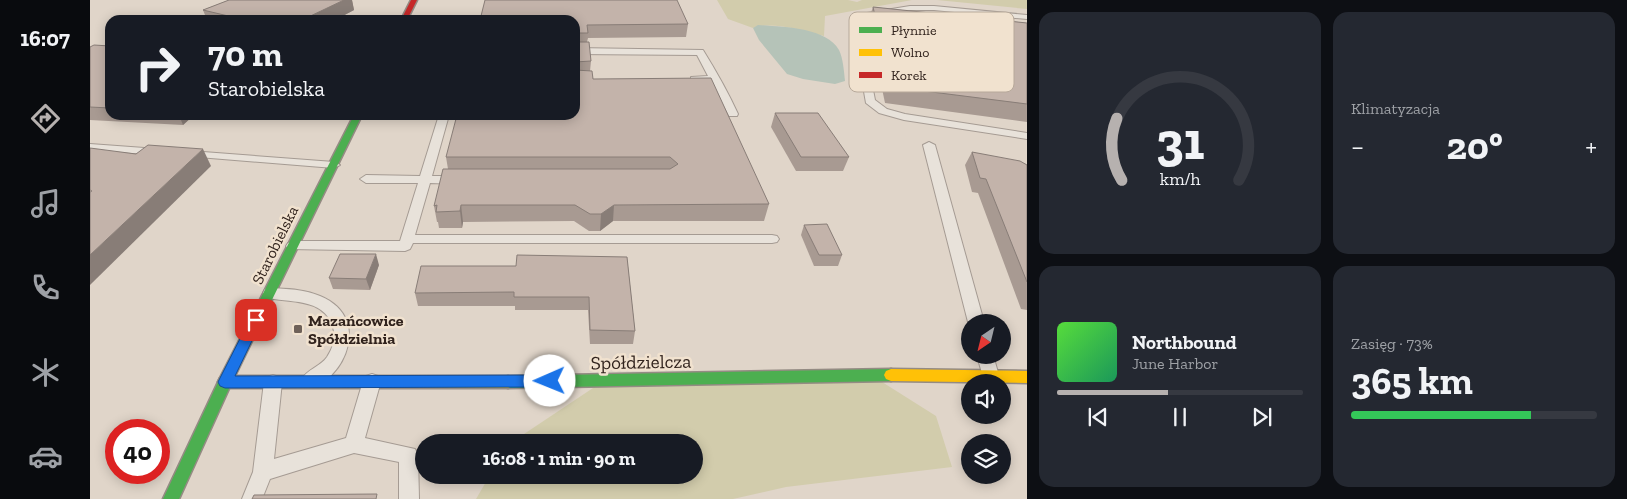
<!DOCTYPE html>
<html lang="pl">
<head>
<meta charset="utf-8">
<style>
	body { margin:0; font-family:"Zilla Slab",serif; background:#242831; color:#f1f3f6; height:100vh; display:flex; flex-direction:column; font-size:19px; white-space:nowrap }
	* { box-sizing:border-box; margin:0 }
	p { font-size:16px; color:#9ea1a6 }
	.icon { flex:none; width:28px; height:28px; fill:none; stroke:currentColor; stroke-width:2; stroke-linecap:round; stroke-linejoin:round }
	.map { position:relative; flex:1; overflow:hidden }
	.drawer { display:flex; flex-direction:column; gap:12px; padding:12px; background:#0d0f14; width:600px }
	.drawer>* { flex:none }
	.guide { position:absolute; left:15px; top:15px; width:475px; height:105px; border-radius:15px; box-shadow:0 2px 12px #0003; background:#171b24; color:#f1f3f6; overflow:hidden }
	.needle { width:32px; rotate:215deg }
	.controls { position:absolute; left:871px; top:314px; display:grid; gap:10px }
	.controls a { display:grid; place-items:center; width:50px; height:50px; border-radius:50%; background:#171b24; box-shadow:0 2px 12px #0003; font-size:25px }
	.speed { position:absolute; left:15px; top:419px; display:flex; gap:10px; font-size:25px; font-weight:700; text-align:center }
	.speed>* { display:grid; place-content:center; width:65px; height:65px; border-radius:50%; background:#171b24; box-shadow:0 2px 12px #0003; line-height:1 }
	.speed .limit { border:8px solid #d22; background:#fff; color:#111 }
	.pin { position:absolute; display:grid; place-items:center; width:42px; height:42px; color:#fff; margin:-21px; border-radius:10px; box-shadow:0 2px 8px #0006 }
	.me { position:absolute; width:55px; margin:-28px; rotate:269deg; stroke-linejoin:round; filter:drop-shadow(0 0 4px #0008) }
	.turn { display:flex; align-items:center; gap:18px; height:105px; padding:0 20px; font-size:22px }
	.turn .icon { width:65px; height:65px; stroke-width:2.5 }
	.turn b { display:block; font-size:35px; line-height:42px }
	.big { font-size:38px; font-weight:800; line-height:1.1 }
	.drawer .card { flex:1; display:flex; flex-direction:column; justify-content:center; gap:8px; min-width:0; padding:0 18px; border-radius:15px; background:#242831 }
	.drawer .dial { align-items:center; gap:0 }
	.dial svg { height:130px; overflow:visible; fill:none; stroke:#363941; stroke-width:7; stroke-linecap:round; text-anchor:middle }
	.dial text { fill:#f1f3f6; stroke:none }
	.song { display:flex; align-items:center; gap:15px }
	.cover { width:60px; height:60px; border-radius:8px; background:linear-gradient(135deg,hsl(110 70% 55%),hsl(150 70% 35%)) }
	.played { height:5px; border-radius:2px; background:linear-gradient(90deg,#b6b1af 45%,#363941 45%) }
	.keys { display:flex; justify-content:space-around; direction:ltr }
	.heat { display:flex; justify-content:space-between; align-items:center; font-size:28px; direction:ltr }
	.charge { height:8px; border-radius:4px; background:linear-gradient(90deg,#34c759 73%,#363941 0) }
	.drawer .tiles { flex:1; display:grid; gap:12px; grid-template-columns:repeat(2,1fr) }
	.trip { position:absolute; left:325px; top:434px; width:288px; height:50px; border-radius:25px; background:#171b24; box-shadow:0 2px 12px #0003; font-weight:800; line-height:50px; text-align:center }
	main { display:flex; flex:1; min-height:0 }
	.tab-bar { display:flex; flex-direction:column; width:90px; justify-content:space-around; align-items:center; background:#090b0e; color:#9ea1a6 }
	.tab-bar .icon { width:35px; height:35px }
	.tab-bar .current { color:#b6b1af }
	.tab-bar b { font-size:22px; color:#f1f3f6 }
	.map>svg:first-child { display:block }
	.green { fill:#d2ccac }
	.water { fill:#b5c3b8 }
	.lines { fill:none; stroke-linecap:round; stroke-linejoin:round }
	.lane-casing { stroke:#a59b93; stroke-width:2 }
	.fast-casing { stroke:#948b83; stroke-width:3 }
	.slow-casing { stroke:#948b83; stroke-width:3 }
	.jam-casing { stroke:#948b83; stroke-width:3 }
	.lane { fill:#e8e2da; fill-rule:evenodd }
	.fast { fill:#4caf50; fill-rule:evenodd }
	.slow { fill:#ffc107; fill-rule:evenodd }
	.jam { fill:#c62828; fill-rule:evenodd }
	.wall { fill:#a89a92 }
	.shaded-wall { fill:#887d77 }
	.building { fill:#c3b3aa; stroke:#887d77 }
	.route { fill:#1a73e8; stroke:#114b97 }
	.poi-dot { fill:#6e6159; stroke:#f1e2cf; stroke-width:2 }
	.labels { text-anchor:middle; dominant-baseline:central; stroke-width:5; stroke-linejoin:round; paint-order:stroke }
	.street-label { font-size:16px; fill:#31231d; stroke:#f1e2cf }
	.poi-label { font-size:16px; font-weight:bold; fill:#31231d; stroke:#f1e2cf; text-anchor:start }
	.near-street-label { font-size:19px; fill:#31231d; stroke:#f1e2cf }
	.key { fill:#f1e2cf; stroke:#b7a99a; stroke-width:1 }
	.key-label { font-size:14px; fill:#31231d }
</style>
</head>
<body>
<main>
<nav class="tab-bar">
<b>16:07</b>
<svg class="icon current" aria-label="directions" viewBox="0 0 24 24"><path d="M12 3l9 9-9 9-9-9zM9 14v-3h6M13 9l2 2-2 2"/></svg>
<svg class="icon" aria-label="music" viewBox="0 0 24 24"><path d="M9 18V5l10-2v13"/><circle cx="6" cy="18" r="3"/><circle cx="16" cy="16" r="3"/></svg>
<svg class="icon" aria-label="phone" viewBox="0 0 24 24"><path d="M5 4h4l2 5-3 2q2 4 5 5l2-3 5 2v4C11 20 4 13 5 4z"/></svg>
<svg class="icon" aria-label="climate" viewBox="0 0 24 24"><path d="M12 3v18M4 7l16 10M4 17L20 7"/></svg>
<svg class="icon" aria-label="car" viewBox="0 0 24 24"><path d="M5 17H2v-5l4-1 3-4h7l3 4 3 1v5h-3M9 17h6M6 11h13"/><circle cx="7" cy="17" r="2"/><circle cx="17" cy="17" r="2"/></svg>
</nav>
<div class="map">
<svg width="937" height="499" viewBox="0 0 937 499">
	<rect width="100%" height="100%" fill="#e0d5c9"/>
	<g class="green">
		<path d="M627 0H758L767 2 772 0H822L735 16 734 36C715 31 681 21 663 28L638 19Z"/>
		<polygon points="847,0 937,0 937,9"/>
		<polygon points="781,375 846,416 862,467 696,487 643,499 386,499 400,475 604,475 604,442 422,442 515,380"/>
	</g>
	<path class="water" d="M668 25C692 27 736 27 749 50 753 58 754 71 755 81L745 84 713 79 697 74 669 40 663 28Z"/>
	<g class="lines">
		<g class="lane-casing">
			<g id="lane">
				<polygon points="820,6 844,6 937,15 937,19 844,10 820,10 771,20 770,23 785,100 797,109 815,114 937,133 937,139 814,120 789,113 776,103 762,23 765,17 771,14"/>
				<path d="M485 48 613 50C626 71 638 92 648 114L647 116H639L621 82 601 81V77L618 76 607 55 485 54Z"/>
				<polygon points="349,115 359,115 342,176 367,176 373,180 367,184 340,183 325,235 682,235 687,236 689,239 687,242 682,243 323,243 320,249 315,251 198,249 196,246 198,243 203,241 310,241 328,183 276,183 270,179 276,175 330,176"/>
				<polygon points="839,142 845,145 894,322 880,322 880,325 878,322 833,145"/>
				<polygon points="0,144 68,149 74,152 68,155 0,150"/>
				<polygon points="100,151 244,162 250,165 244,168 96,156 94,154 96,152"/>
				<path d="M180 288C197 289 214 289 230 296 290 321 243 395 214 385L211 380C217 369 230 367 237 357 243 348 246 337 243 327 233 296 198 304 175 297L173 293 175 289Z"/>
				<polygon points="887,355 903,355 909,376 906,381 902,382 894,381"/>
				<polygon points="282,374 288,376 291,381 275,438 325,449 328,455 329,499 309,499 309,462 264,453 180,479 172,499 152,499 163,472 174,382 177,377 183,375 189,377 192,382 184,459 256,438 273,381 276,376"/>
			</g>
		</g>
		<g class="fast-casing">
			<g id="fast">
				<polygon points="264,115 272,115 142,382 89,499 73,499 130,378"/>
				<polygon points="801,369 806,371 808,375 806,379 801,381 418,388 413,386 411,382 413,378 418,376"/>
			</g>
		</g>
		<g class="slow-casing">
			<g id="slow">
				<polygon points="801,369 937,371 937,383 801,381 796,379 794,375 796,371"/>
				<polygon points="135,376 418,376 423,378 425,382 423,386 418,388 135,388 130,386 128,382 130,378"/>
			</g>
		</g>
		<g class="jam-casing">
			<polygon id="jam" points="321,0 327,0 317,20 311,20"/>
		</g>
		<use href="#lane" class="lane"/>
		<use href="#fast" class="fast"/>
		<use href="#slow" class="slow"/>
		<use href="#jam" class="jam"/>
	</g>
	<g class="wall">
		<polygon points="139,0 262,0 264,10 245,20 117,20 113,10"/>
		<polygon points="783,7 937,23 937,122 795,103 778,21"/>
		<polygon points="485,20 598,24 596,37 498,38 497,42 501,61 500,71 503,79 679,204 674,221 523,221 510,231 499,231 484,221 373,222 372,228 349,228 348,222 347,222 344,206 358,169 356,157 485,115"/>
		<polygon points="20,46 20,115 104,115 93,125 0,120 0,47"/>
		<polygon points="685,113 759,157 753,171 706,171 681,127"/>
		<polygon points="882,152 937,165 937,310 931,309 888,193 882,192 875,165"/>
		<polygon points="714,225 752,255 748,266 724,266 711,235"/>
		<polygon points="537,257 545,331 543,344 500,344 498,310 425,310 425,306 328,306 325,293 426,266"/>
		<polygon points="289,265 280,290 243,289 239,278"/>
	</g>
	<g class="shaded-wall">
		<polygon points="254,0 262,0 264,10 245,20 212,20"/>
		<polygon points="89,115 104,115 93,125"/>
		<polygon points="113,149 121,166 0,285 0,255"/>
		<polygon points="371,205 373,222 372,228 370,211"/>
		<polygon points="524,205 523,221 510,231 511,214"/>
		<polygon points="286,254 289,265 280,290 276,279"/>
	</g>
	<g class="building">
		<polygon points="139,0 254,0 212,20 155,20 113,10"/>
		<polygon points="395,0 587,0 598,24 497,25 498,33 485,33 485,20 390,20"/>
		<polygon points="783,7 937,23 937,104 802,87"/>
		<polygon points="485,42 499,42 501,61 485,62"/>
		<polygon points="4,45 20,46 20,108 0,107 0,47"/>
		<polygon points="485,70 502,71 503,79 621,78 679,204 524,205 511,214 500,214 485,205 371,205 370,211 346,212 347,205 344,206 353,169 580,169 588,164 580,157 356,157 367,115 485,115"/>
		<polygon points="685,113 728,113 759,157 711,157"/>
		<polygon points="58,145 113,149 0,255 0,192 2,191 0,190 0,148 46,154"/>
		<polygon points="882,152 930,161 937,165 937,282 896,179 890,178"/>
		<polygon points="737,224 752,255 729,255 714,225"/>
		<polygon points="250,254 286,254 276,279 239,278"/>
		<polygon points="427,255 537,257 545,331 500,330 499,297 424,297 424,292 325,293 331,266 426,266"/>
		<polygon points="287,494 286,499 162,499 164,495"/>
	</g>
	<polygon class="route" points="166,315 171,317 172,320 145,376 460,375 465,377 467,381 465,386 460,387 135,388 130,386 128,382 130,378 161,317"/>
	<rect class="poi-dot" x="203" y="324" width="10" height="10" rx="2.5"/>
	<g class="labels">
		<g class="street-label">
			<text transform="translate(185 245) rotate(-64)">Starobielska</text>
		</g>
		<g class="poi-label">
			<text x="218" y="320">Mazańcowice<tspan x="218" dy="18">Spółdzielnia</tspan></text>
		</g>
		<g class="near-street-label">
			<text transform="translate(551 362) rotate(-1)">Spółdzielcza</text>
		</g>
	</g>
	<rect x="759" y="12" width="165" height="80" rx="8" class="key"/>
	<rect x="769" y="27" width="23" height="6" fill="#4caf50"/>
	<rect x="769" y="49" width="23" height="7" fill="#ffc107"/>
	<rect x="769" y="72" width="23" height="6" fill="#c62828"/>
	<g class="key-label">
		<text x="801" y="35">Płynnie</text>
		<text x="801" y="57">Wolno</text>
		<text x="801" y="80">Korek</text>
	</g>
</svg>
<div class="controls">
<a><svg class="needle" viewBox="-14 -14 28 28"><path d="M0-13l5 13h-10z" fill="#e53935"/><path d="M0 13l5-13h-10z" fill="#9ea1a6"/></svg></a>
<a><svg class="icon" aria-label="sound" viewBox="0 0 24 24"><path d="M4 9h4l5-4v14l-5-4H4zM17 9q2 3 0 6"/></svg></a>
<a><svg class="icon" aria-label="layers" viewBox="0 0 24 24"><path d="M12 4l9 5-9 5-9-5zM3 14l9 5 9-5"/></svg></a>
</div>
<div class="speed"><div class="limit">40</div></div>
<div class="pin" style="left:166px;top:320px;background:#d93025"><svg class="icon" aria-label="arrive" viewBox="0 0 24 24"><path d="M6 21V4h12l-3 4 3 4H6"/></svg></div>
<svg class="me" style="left:460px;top:381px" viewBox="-20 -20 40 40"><circle r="19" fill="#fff"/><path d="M0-13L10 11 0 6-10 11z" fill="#1a73e8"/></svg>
<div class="trip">16:08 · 1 min · 90 m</div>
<div class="guide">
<div class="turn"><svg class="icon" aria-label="right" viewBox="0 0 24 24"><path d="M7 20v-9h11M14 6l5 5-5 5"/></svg><div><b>70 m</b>Starobielska</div></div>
</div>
</div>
<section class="drawer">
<div class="tiles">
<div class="card dial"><svg viewBox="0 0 100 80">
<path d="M14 69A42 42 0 1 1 86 69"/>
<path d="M14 69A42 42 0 0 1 11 31" stroke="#b6b1af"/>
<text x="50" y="56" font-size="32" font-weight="700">31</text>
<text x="50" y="72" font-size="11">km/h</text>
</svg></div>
<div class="card"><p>Klimatyzacja</p>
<div class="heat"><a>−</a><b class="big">20°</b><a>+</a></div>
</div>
<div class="card">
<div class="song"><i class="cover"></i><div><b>Northbound</b><p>June Harbor</p></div></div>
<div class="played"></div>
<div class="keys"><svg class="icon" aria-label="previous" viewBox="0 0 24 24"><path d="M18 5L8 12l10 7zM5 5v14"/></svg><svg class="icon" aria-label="pause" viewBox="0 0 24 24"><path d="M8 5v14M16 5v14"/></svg><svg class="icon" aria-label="next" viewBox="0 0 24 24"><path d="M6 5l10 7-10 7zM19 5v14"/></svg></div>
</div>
<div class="card"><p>Zasięg · 73%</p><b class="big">365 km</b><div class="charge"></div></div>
</div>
</section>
</main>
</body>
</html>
